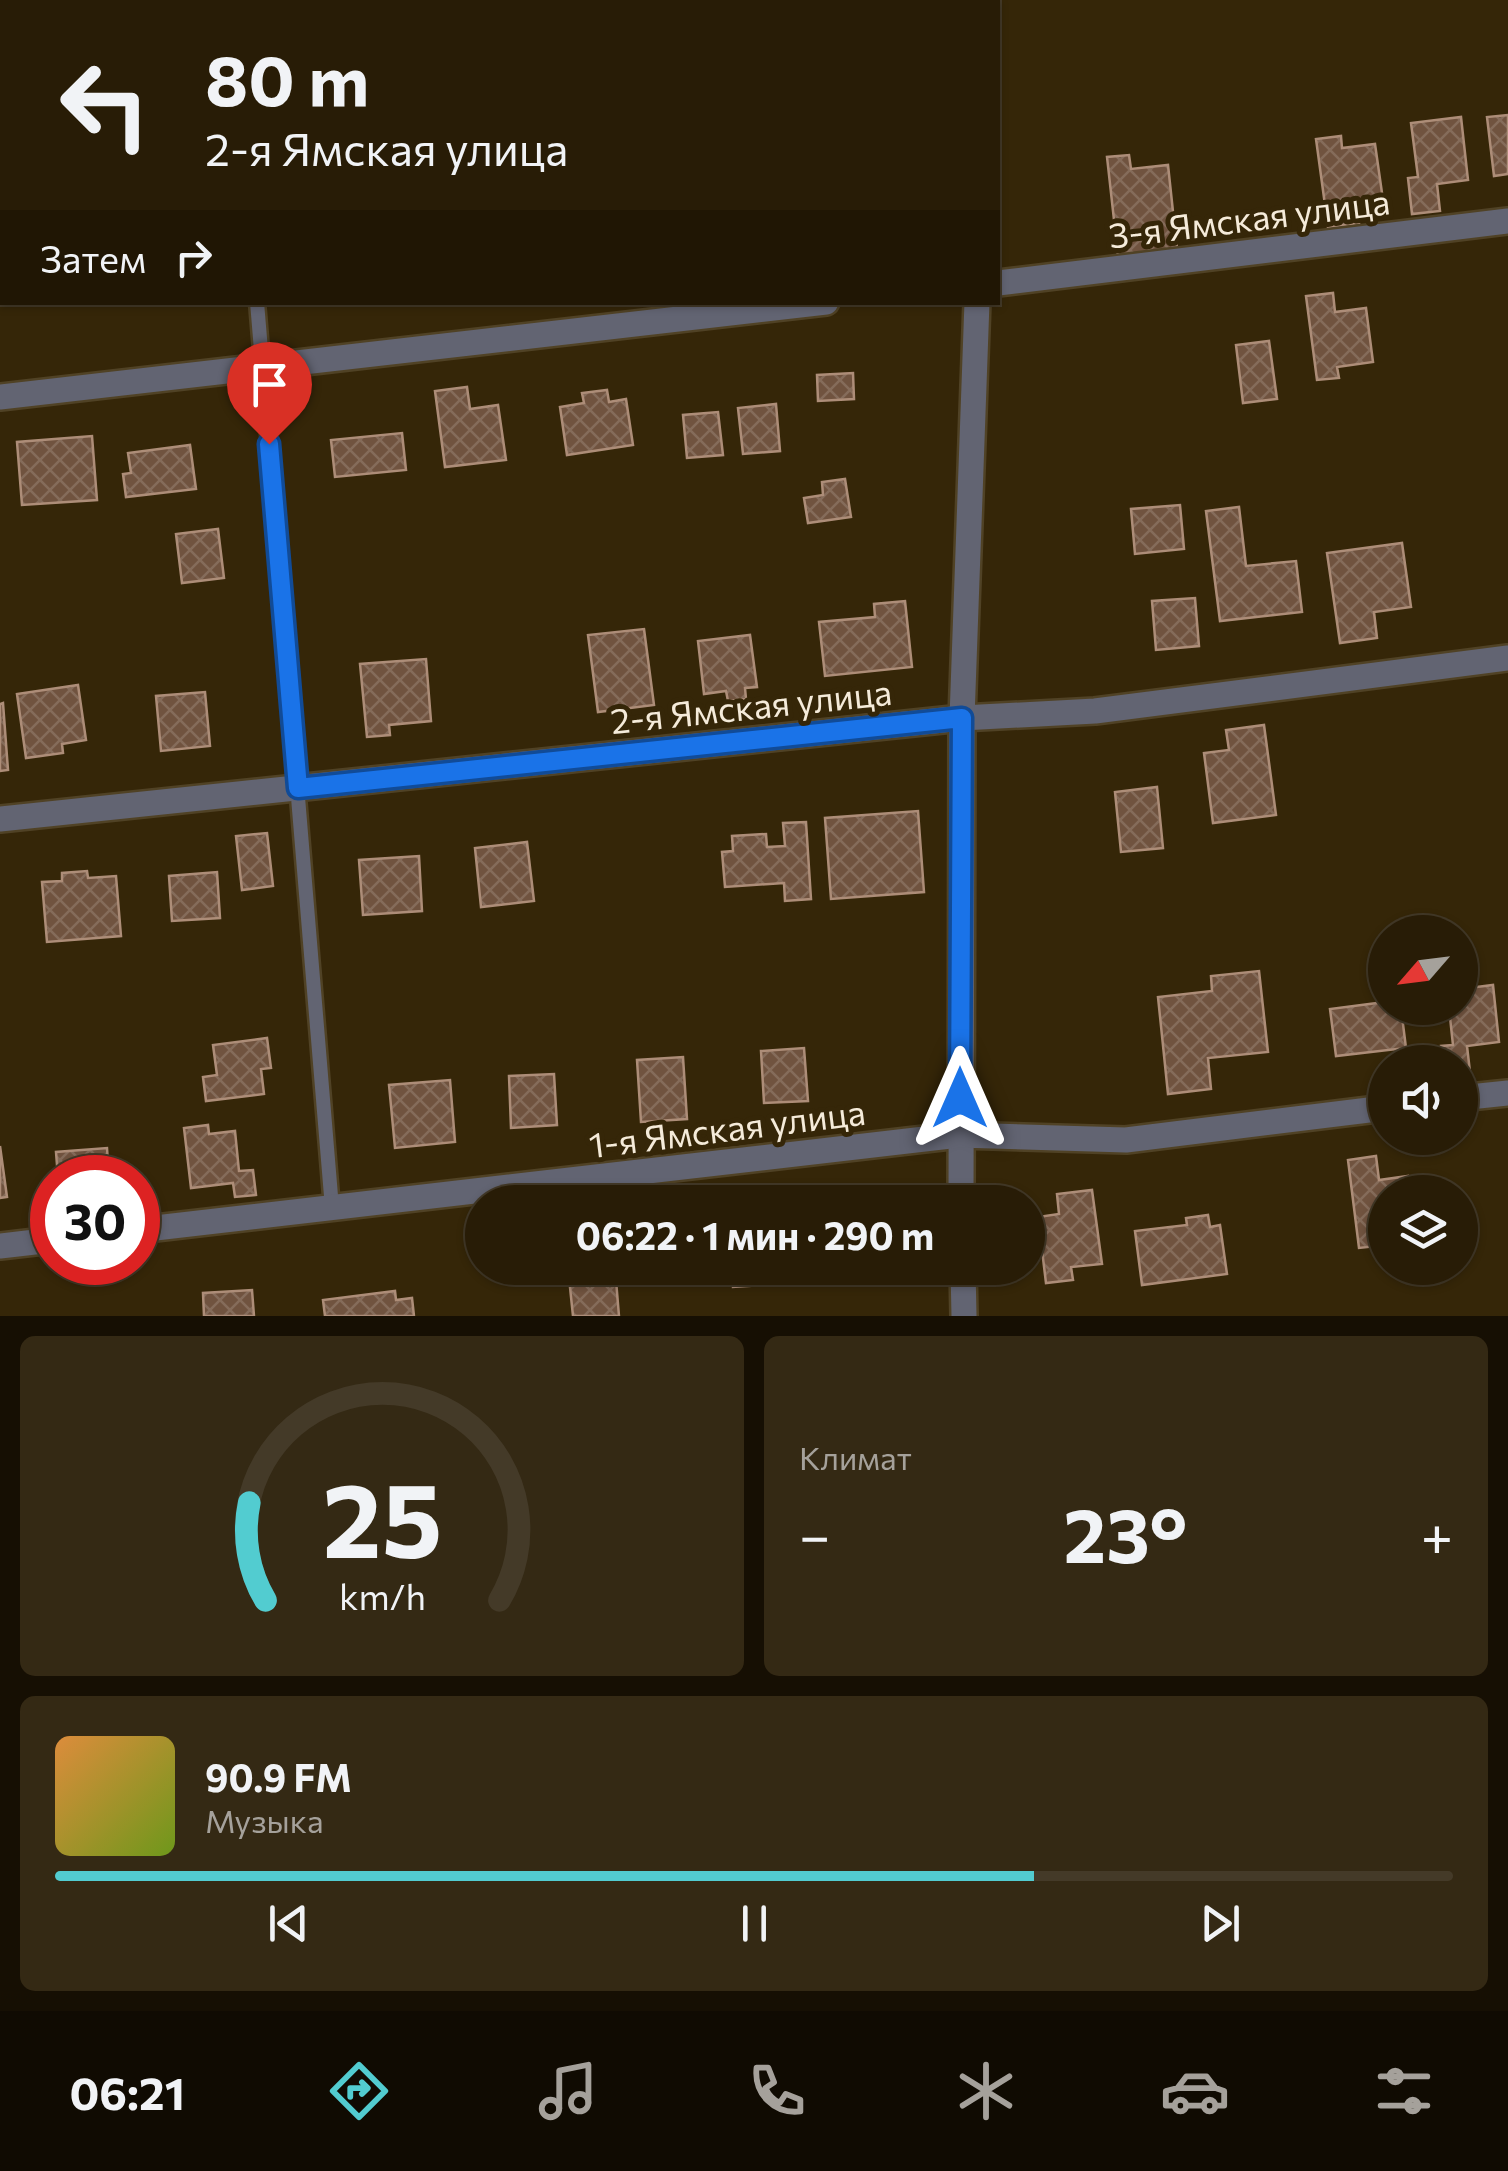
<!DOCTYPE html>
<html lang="ru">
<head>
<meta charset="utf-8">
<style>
	body { margin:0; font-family:Commissioner,sans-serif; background:#342914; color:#f1f3f6; height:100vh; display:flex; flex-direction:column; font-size:38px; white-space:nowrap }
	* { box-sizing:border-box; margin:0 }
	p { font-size:32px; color:#a5a19b }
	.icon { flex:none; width:55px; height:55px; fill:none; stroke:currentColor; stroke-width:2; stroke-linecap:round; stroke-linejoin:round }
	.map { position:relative; height:1316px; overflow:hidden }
	.drawer { display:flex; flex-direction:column; gap:20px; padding:20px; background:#160f03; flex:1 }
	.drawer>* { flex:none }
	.top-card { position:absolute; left:0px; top:0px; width:1000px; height:305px; box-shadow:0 2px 8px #0004,0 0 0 2px #443a28; background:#281c06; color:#f1f3f6; overflow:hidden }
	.needle { width:65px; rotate:242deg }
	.fabs { position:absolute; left:1368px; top:915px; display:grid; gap:20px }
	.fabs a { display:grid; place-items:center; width:110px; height:110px; border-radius:50%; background:#281c06; box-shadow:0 2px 8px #0004,0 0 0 2px #443a28; font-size:50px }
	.speed { position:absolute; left:30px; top:1155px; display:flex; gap:20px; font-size:50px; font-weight:700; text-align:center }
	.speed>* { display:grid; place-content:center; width:130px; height:130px; border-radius:50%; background:#281c06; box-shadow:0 2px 8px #0004,0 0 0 2px #443a28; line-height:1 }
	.speed .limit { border:15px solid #d22; background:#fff; color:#111 }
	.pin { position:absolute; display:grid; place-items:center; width:85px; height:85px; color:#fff; margin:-102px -42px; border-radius:50% 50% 50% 0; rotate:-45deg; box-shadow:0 0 10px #0007 }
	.pin .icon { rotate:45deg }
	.me { position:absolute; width:110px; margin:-55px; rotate:0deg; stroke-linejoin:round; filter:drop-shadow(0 0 8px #0008) }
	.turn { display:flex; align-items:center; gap:35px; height:210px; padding:0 40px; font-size:45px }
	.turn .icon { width:130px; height:130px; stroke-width:2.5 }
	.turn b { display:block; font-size:70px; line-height:85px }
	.then { display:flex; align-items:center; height:95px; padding:0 40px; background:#0003; gap:20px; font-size:38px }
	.big { font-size:75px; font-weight:700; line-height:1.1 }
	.drawer .widget { flex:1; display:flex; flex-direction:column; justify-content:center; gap:15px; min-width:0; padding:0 35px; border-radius:15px; background:#342914 }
	.drawer .dial { align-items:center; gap:0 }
	.dial svg { height:260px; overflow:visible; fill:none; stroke:#443a28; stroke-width:7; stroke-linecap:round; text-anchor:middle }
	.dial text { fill:#f1f3f6; stroke:none }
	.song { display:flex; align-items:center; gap:30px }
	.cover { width:120px; height:120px; border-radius:15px; background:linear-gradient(135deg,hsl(30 70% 55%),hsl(80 70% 35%)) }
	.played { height:10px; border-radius:5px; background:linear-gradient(90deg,#52ccd0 70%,#443a28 70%) }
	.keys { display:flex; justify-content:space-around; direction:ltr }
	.heat { display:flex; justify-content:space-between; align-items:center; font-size:55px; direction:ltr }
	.drawer .tiles { flex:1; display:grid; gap:20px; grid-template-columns:1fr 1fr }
	.widget:last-child { grid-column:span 2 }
	.trip { position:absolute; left:465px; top:1185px; width:580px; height:100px; border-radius:50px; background:#281c06; box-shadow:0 2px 8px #0004,0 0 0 2px #443a28; font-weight:700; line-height:100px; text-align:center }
	.menu { display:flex; height:160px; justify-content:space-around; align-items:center; background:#100b02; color:#a5a19b }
	.menu .icon { width:70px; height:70px }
	.menu .selected { color:#52ccd0 }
	.menu b { font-size:45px; color:#f1f3f6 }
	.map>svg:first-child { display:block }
	.building { fill:url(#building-cross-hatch); stroke:#ad8d78; stroke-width:2.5 }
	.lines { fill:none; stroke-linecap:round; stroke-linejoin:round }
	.lane-casing { stroke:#504225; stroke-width:19 }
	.street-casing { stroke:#504225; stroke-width:30 }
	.lane { stroke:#626472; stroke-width:14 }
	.street { stroke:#626472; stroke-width:25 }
	.route-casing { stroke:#114b97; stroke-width:25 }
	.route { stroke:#1a73e8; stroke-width:18 }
	.labels { text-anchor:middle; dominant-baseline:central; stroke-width:10; stroke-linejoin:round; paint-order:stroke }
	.street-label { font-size:35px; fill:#f5ebda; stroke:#352608 }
</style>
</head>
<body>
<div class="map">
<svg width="1508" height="1316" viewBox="0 0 1508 1316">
	<defs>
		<pattern id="building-cross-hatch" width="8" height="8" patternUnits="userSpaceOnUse" patternTransform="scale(2.5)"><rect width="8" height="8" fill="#70533f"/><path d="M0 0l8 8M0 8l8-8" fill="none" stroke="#856c5a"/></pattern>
	</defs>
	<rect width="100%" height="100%" fill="#352608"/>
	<g class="building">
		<polygon points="1508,115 1508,174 1494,176 1487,117"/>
		<polygon points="1461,117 1468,180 1437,184 1440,211 1412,214 1408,178 1418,177 1411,123"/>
		<polygon points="1341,136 1342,148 1375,144 1384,207 1357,210 1359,223 1328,227 1316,139"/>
		<polygon points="1129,155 1131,169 1168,165 1177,249 1118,256 1107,157"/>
		<polygon points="1333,293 1335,312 1366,308 1373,362 1337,367 1339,378 1317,380 1306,296"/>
		<polygon points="1269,341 1277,399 1243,403 1236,345"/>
		<polygon points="853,373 854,399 818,401 817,375"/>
		<polygon points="467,387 470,409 498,405 506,460 445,467 435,391"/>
		<polygon points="607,390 609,402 626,399 633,445 567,455 560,407 584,403 582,393"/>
		<polygon points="776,404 780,451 743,454 738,408"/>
		<polygon points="718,412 723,455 687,458 683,415"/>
		<polygon points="402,433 406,470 335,477 331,440"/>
		<polygon points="92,436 97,500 22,505 17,442"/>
		<polygon points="190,445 196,489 126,497 123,474 131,473 128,453"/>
		<polygon points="845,479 851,517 808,523 804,498 823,495 822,482"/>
		<polygon points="1180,505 1184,549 1135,554 1131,509"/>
		<polygon points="1239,507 1246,566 1296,561 1302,612 1220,621 1206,511"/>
		<polygon points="218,529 224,578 182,583 176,534"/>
		<polygon points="1402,543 1411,607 1374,612 1377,638 1340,643 1327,553"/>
		<polygon points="1195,598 1199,646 1156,650 1152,601"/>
		<polygon points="905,601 912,667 825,676 819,622 875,617 874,604"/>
		<polygon points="644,629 654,705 598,712 588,635"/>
		<polygon points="750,635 757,687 745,688 746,699 728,701 726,691 704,694 698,641"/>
		<polygon points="426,659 431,721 389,725 390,735 367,737 360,664"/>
		<polygon points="78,685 86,740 62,744 63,753 26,758 17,694"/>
		<polygon points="205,692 210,746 161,751 156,696"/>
		<polygon points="3,703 8,770 0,771 0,704"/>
		<polygon points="1264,725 1276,815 1213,823 1204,753 1229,750 1226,730"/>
		<polygon points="1157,787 1163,848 1121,852 1115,792"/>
		<polygon points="918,811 924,892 831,899 825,818"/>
		<polygon points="806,822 811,899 785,901 784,883 725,887 722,852 733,851 732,836 766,834 767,847 785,846 783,823"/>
		<polygon points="267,833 273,886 242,890 236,836"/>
		<polygon points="527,842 534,901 481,907 475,848"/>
		<polygon points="419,856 422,911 363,915 359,860"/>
		<polygon points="87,871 88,878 116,876 121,936 47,942 42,882 62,881 62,873"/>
		<polygon points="217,872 220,918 172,921 169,876"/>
		<polygon points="1259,971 1268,1052 1208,1058 1211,1089 1168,1094 1158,997 1212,991 1211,976"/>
		<polygon points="1493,985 1499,1042 1467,1046 1470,1072 1460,1073 1460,1062 1443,1062 1441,1046 1453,1045 1449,1008 1460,1008 1460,989"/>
		<polygon points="1385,1002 1385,1008 1401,1008 1406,1048 1336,1056 1330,1009"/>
		<polygon points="267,1038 271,1068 261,1069 264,1094 206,1101 203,1077 217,1075 213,1045"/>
		<polygon points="804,1048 808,1101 764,1103 761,1051"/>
		<polygon points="683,1057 687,1119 641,1122 637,1060"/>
		<polygon points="554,1074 557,1125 511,1128 509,1076"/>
		<polygon points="450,1080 455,1142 395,1148 389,1085"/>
		<polygon points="208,1125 209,1134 235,1131 239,1171 253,1170 256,1195 235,1197 233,1183 191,1188 184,1128"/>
		<polygon points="0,1146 7,1197 0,1198"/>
		<polygon points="107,1148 109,1178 58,1178 56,1152"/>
		<polygon points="1376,1156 1379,1180 1408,1176 1410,1192 1385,1192 1385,1232 1377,1233 1378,1246 1359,1248 1348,1160"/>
		<polygon points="1092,1190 1102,1264 1071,1267 1073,1280 1046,1283 1038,1217 1059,1214 1057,1194"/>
		<polygon points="1208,1215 1210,1227 1220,1225 1227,1274 1142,1285 1135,1231 1187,1225 1186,1218"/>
		<polygon points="568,1268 615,1268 619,1316 573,1316"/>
		<polygon points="732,1268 778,1268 779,1284 733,1287"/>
		<polygon points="252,1290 254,1316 204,1316 203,1293"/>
		<polygon points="395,1291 396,1300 412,1298 414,1316 325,1316 323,1300"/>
	</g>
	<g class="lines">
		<g class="lane-casing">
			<g id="lane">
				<polyline points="231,0 231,2"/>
				<polyline points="257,302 332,1208"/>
			</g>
		</g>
		<g class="street-casing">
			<g id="street">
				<polyline points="981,2 981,0"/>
				<polyline points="998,283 1508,221"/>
				<polyline points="0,397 826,302"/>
				<polyline points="0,819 962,718 1095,711 1508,658"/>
				<polyline points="1460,1098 1508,1093"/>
				<polyline points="961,1202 962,718 977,302"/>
				<polyline points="138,1230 959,1135 1126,1140 1385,1108"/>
				<polyline points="0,1246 52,1240"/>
				<polyline points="963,1268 964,1316"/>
			</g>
		</g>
		<use href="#lane" class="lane"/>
		<use href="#street" class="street"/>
	</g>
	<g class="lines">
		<g class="route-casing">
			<polyline id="route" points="269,444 298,788 962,718 960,1098"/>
		</g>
		<use href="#route" class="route"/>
	</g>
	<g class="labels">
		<g class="street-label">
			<text transform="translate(1249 217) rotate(-7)">3-я Ямская улица</text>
			<text transform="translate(751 705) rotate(-6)">2-я Ямская улица</text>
			<text transform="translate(727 1127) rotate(-7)">1-я Ямская улица</text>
		</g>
	</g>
</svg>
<div class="fabs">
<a><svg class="needle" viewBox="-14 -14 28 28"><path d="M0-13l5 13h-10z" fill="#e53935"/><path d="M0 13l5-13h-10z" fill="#a5a19b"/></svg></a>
<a><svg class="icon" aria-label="sound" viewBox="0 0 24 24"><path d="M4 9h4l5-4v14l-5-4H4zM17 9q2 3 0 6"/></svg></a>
<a><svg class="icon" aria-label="layers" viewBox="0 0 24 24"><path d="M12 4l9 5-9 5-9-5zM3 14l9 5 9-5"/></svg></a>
</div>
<div class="speed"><div class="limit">30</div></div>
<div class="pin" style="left:269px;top:444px;background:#d93025"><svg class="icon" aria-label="arrive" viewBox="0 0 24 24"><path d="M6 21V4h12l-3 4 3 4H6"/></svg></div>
<svg class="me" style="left:960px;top:1098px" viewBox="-20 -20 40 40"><path d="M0-17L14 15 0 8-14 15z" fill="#1a73e8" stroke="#fff" stroke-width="4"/></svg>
<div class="trip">06:22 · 1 мин · 290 m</div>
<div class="top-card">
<div class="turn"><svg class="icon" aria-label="left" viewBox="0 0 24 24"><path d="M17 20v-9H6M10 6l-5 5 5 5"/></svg><div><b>80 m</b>2-я Ямская улица</div></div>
<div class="then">Затем<svg class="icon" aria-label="right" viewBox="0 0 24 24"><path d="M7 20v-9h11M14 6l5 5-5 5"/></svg></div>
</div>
</div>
<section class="drawer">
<div class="tiles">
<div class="widget dial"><svg viewBox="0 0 100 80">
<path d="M14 69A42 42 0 1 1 86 69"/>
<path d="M14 69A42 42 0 0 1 9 39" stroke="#52ccd0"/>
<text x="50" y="56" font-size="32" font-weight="700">25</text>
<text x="50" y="72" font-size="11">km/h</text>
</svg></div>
<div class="widget"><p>Климат</p>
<div class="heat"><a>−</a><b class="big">23°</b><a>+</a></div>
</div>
<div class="widget">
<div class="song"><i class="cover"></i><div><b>90.9 FM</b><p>Музыка</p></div></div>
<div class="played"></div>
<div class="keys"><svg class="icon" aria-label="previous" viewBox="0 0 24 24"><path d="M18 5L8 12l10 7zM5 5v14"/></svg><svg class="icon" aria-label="pause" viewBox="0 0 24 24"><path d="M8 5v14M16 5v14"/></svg><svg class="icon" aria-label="next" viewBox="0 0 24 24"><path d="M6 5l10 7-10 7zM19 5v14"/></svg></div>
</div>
</div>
</section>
<nav class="menu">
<b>06:21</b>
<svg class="icon selected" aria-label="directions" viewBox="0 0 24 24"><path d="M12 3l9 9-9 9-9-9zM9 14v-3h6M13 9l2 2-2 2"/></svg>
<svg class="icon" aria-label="music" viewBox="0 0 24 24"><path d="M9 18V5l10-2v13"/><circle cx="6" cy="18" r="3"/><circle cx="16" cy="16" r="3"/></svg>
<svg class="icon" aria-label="phone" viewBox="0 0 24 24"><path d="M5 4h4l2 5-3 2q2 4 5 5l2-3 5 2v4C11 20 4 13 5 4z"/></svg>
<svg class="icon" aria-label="climate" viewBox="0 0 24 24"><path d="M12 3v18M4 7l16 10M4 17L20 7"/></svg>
<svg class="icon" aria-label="car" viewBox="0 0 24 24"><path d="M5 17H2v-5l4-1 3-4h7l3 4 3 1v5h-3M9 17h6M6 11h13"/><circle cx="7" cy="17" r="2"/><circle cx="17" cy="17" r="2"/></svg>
<svg class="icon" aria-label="filters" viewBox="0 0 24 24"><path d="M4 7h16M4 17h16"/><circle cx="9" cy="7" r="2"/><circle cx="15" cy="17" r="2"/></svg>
</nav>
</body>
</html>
